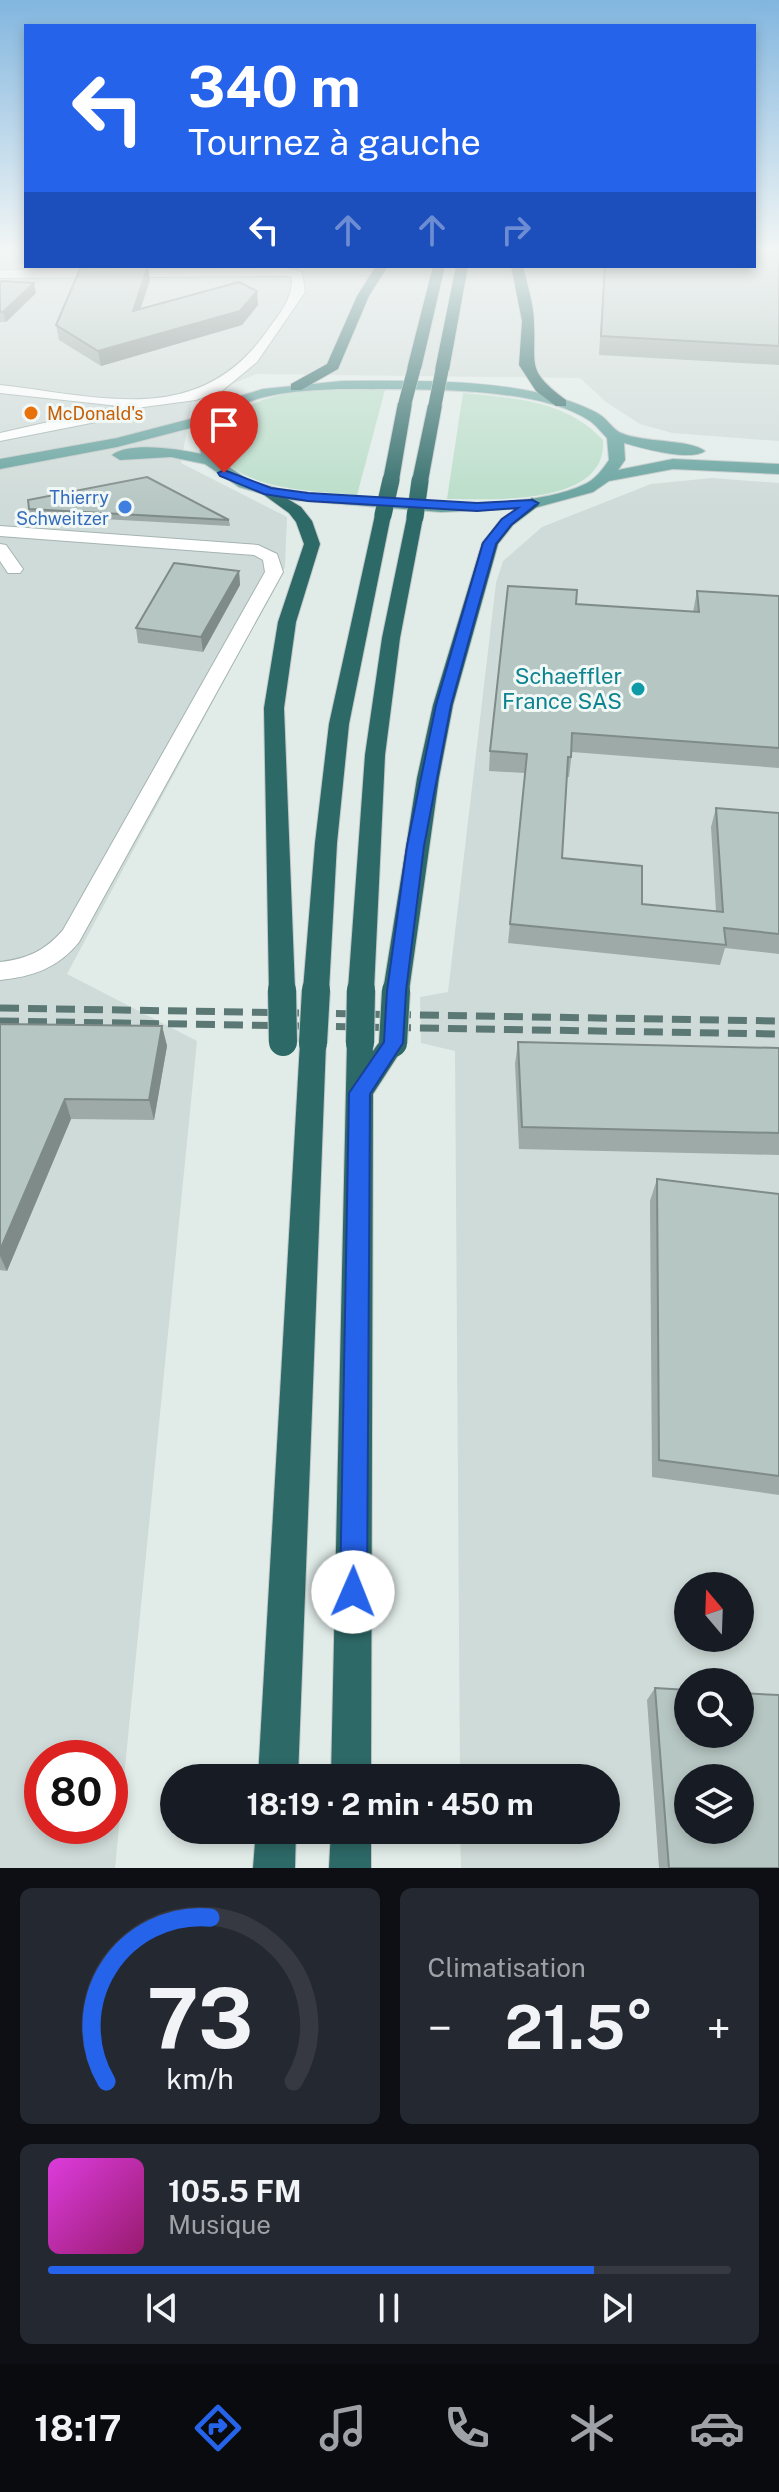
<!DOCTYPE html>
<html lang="fr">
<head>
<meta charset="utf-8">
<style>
	body { margin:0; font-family:"Public Sans",sans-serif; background:#242831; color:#f1f3f6; height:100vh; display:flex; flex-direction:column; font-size:30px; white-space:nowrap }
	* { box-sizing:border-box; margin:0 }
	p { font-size:26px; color:#9ea1a6 }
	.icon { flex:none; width:44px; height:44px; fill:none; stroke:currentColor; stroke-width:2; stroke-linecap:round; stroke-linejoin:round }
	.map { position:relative; height:1868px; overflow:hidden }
	.drawer { display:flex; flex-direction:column; gap:20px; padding:20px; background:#0d0f14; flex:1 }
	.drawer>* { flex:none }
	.guide { position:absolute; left:24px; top:24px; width:732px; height:244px; border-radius:0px; box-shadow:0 4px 12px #0003; background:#2563eb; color:#fff; overflow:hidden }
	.needle { width:52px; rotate:341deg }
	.tools { position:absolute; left:674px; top:1572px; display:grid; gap:16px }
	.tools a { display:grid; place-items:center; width:80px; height:80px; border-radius:50%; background:#171b24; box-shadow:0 4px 12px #0003; font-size:40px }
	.speed { position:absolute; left:24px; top:1740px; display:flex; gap:16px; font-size:40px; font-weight:700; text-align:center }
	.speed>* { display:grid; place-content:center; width:104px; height:104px; border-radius:50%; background:#171b24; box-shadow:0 4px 12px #0003; line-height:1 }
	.speed .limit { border:12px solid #d22; background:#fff; color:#111 }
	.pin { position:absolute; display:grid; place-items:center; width:68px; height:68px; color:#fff; margin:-82px -34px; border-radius:50% 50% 50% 0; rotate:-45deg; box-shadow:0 0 8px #0007 }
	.pin .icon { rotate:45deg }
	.me { position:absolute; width:88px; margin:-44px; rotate:1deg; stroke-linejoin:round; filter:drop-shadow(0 0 6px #0008) }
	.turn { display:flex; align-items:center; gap:28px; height:168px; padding:0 32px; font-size:36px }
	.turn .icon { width:104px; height:104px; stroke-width:2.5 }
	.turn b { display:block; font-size:56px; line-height:68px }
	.lanes { display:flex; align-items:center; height:76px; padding:0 32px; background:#0003; justify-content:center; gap:40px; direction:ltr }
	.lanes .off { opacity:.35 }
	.big { font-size:60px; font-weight:700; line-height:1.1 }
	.drawer .widget { flex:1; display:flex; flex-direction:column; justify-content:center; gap:12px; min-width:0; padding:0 28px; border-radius:12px; background:#242831 }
	.drawer .dial { align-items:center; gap:0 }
	.dial svg { height:208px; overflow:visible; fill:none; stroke:#363941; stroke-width:7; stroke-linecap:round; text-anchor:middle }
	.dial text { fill:#f1f3f6; stroke:none }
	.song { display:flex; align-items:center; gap:24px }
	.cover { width:96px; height:96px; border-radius:12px; background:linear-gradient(135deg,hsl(300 70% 55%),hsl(320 70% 35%)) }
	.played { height:8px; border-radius:4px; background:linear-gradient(90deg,#2563eb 80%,#363941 80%) }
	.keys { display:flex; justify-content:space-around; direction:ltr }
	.heat { display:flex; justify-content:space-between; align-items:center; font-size:44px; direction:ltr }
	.drawer .tiles { flex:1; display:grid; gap:20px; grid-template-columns:1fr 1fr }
	.widget:last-child { grid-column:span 2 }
	.trip { position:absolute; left:160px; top:1764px; width:460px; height:80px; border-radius:40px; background:#171b24; box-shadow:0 4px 12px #0003; font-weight:700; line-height:80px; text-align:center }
	.tabs { display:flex; height:128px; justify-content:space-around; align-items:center; background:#090b0e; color:#9ea1a6 }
	.tabs .icon { width:56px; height:56px }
	.tabs .on { color:#2563eb }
	.tabs b { font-size:36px; color:#f1f3f6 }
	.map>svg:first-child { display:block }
	.built { fill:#cfdbd8; fill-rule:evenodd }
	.green { fill:#baddc9 }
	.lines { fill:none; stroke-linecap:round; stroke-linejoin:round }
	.street-casing { stroke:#a4b4b1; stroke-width:2 }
	.primary-casing { stroke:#c1c8c8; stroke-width:2 }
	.highway-casing { stroke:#c1c8c8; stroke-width:2 }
	.street { fill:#fff; fill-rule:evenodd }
	.primary { fill:#65a19d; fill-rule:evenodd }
	.highway { fill:#2d6967; fill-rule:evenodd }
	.rail { stroke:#5c7875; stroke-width:7; stroke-dasharray:19 9; stroke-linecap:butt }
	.highway-bridge-far2-casing { stroke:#c1c8c8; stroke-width:14; stroke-linecap:butt }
	.highway-bridge-far1-casing { stroke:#c1c8c8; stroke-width:18; stroke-linecap:butt }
	.highway-bridge-casing { stroke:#c1c8c8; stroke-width:30; stroke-linecap:butt }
	.highway-bridge-far2 { stroke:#2d6967; stroke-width:13 }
	.highway-bridge-far1 { stroke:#2d6967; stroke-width:17 }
	.highway-bridge { stroke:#2d6967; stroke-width:28 }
	.wall { fill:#9daaa7 }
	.shaded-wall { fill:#7f8b88 }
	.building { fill:#b6c6c2; stroke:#7f8b88; stroke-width:2; fill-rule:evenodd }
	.route { fill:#2563eb; stroke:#184099; stroke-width:2 }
	.food-dot { fill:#e8710a; stroke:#f1f8f6; stroke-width:3 }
	.shop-dot { fill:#3f7fe0; stroke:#f1f8f6; stroke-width:3 }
	.culture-dot { fill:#0f9aa8; stroke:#f1f8f6; stroke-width:3 }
	.labels { text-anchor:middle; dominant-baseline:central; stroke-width:6; stroke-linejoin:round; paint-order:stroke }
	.far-food-label { font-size:18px; fill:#c56008; stroke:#f1f8f6; text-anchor:start }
	.far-shop-label { font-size:18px; fill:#366cbe; stroke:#f1f8f6; text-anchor:end }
	.culture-label { font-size:22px; fill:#0d838f; stroke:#f1f8f6; text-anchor:end }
</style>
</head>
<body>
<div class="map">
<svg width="779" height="1868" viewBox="0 0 779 1868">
	<rect width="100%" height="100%" fill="#e1ece9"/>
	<g class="built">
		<path d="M0 248H26V266H754L779 248V441L672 433 640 424 606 402 580 378 256 374 192 401 181 463 287 517 285 567 67 974 197 1041 115 1868H0ZM42 1758H110V1826H42Z"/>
		<path d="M712 478 779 483V1868H461L460 1830H606V1778H460L455 1051 421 1043 420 997 448 992 496 583 503 561 542 527 651 484ZM688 1586H740V1638H688ZM688 1682H740V1734H688ZM688 1778H740V1830H688Z"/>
	</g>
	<g class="green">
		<path d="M328 389 385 390 357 495C314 491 221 490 213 437 239 398 284 392 328 389Z"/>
		<path d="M463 393C514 398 566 400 603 440 608 507 491 499 447 499Z"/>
	</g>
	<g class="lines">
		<g class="street-casing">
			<g id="street">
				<path d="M286 268 302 272 305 292 257 362 223 390 196 400 136 408 111 419 0 441V433L119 406 0 393V385C100 396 199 429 267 331 279 314 293 299 292 277L286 276 0 278V270Z"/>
				<path d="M0 526 258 545 277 554 283 572 79 942C58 968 32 977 0 980V962C27 959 45 951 63 930L265 572 263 560 254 555 0 536Z"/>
				<polygon points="0,544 6,545 23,569 20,573 8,573 0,561"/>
			</g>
		</g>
		<g class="primary-casing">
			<path id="primary" d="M342 381C417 381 497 378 569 401 580 405 594 410 603 417 609 422 614 430 621 433 643 443 690 439 705 451 690 462 642 448 624 443L625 460 618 470 673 459 779 464V474L673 469 609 481 593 492 534 508 441 512 280 499 239 487 205 464 171 457 120 460 112 455C129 441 180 449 201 454L198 436 202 425 117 447 0 469V459L117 438 209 414 237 397 263 389ZM342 389C407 390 535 384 590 421 596 425 602 433 607 438L609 460C602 470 595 480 583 485 514 517 356 500 280 489L250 481 217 459C215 452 211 443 213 435 221 392 309 390 342 389Z"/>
		</g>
		<g class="highway-casing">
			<g id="highway">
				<polygon points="376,266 388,266 369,296 338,369 301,390 291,390 291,384 327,364 357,296"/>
				<polygon points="433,266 445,266 421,369 414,373 407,369"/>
				<polygon points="456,266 468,266 449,370 442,374 435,370"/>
				<path d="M511 266H523C527 284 534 304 534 323 536 367 526 370 566 400V406H556L536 391 519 365 522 321Z"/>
				<polygon points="405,399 412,403 399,480 391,485 383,480 398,403"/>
				<polygon points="435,401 442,405 428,481 420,486 412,481 428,405"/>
				<polygon points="268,487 301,507 312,521 320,544 296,622 284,708 295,990 291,997 282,1000 273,997 269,990 264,708 278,622 304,544 296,522 289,513 260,492"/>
				<polygon points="532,498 540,503 538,506 513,525 498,544 453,705 439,778 409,991 405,998 396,1001 387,998 383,991 417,778 433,705 482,543 501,519"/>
				<polygon points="383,510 391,515 349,724 337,843 329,990 325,997 316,1000 307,997 303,990 315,843 329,724 375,515"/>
				<polygon points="415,512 423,517 400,638 385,755 374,990 370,997 361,1000 352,997 348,990 365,755 382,638 407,517"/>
				<polygon points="313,1033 322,1036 326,1043 298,1778 258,1778 300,1043 304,1036"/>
				<path d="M360 1033 369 1036 373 1051C382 1039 386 1030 402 1036L406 1043 373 1094 371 1778H331L347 1043 351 1036Z"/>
				<polygon points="256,1830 296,1830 295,1868 253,1868"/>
				<polygon points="331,1830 371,1830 371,1868 329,1868"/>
			</g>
		</g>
		<use href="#street" class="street"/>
		<use href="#primary" class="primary"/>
		<use href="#highway" class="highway"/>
		<g class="rail">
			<polyline points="0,1008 779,1021"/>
			<polyline points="0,1021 779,1034"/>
		</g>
		<g class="highway-bridge-far2-casing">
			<g id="highway-bridge-far2">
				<polyline points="405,403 414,369"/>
				<polyline points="435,405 442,370"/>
			</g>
		</g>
		<g class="highway-bridge-far1-casing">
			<g id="highway-bridge-far1">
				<polyline points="383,515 391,480"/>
				<polyline points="415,517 420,481"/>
			</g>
		</g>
		<g class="highway-bridge-casing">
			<g id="highway-bridge">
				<polyline points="282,990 283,1042"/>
				<polyline points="313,1043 316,990"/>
				<polyline points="360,1043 361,990"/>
				<polyline points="393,1043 396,991"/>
			</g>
		</g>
		<use href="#highway-bridge-far2" class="highway-bridge-far2"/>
		<use href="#highway-bridge-far1" class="highway-bridge-far1"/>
		<use href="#highway-bridge" class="highway-bridge"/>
	</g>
	<g class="wall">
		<polygon points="779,248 779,365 599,355 604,266 754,266"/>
		<polygon points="150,280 140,309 258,305 242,325 101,366 59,340 56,325"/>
		<polygon points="0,282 36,293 6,322 0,322"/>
		<polygon points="29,509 229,520 230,526 30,515"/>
		<polygon points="239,571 240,585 203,652 138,643 136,628"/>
		<polygon points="697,591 779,596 779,768 572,752 569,777 567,777 562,858 642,904 716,911 711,827 716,808 779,813 779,954 725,948 720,965 508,943 525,773 489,771 490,751 576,604 693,612"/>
		<polygon points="0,1024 162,1026 167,1046 154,1120 71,1119 7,1271 0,1270"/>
		<polygon points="518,1042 779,1048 779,1155 519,1149 515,1064"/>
		<polygon points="657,1179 779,1194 779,1495 652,1477 650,1201"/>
		<polygon points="655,1688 779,1868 659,1868 647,1700"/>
	</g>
	<g class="shaded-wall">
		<polygon points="148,266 150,280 135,325 133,311"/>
		<polygon points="34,283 36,293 6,322 3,312"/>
		<polygon points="257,291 258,305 242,325 101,366 98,351"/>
		<polygon points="239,571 240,585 203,652 201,637"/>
		<polygon points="162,1026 167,1046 154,1120 149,1100"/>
		<polygon points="65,1099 71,1119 7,1271 0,1256 0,1250"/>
	</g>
	<g class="building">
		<polygon points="754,248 779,248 779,346 601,336 605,266 754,266"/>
		<polygon points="148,266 133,311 239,282 257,291 240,311 98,351 56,325 80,269"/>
		<polygon points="2,281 34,283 3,312 0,312 0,282"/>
		<polygon points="147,477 229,520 29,509 28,500"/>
		<polygon points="174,563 239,571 201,637 136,628"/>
		<polygon points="508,586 577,590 576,604 699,612 697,591 779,596 779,748 572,733 571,757 568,757 562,858 642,866 642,904 723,912 716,808 779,813 779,934 724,928 726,945 510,924 527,754 490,751"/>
		<polygon points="0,1024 162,1026 149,1100 65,1099 0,1250"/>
		<polygon points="518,1042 779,1048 779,1133 522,1127"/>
		<polygon points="657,1179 779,1194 779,1476 659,1460"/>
		<path d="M655 1688 688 1690V1734H740V1693L779 1695V1868H669ZM688 1778H740V1830H688Z"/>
	</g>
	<linearGradient id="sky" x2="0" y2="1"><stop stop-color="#82b6df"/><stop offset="0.49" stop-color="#f2f6f5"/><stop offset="1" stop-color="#f2f6f5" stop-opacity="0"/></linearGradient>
	<rect width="779" height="510" fill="url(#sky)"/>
	<polygon class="route" points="224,470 271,488 308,493 477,503 532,500 538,503 511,525 496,544 477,611 451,705 424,846 406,991 403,1043 370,1094 367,1592 363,1601 353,1605 344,1601 340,1592 349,1093 384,1042 387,991 407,846 436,705 483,543 502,519 518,508 477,511 308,501 264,494 220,476 218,473"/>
	<circle class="food-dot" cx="31" cy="413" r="8"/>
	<circle class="shop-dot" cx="125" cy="507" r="8"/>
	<circle class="culture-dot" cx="638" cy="689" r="8"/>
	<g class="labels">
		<g class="far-food-label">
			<text x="47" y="413">McDonald's</text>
		</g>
		<g class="far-shop-label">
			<text x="109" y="497">Thierry<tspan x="109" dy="21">Schweitzer</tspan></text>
		</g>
		<g class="culture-label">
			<text x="622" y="676">Schaeffler<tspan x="622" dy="25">France SAS</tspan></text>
		</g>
	</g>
</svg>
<div class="tools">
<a><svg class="needle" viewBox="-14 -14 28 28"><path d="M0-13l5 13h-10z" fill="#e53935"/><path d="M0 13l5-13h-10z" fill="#9ea1a6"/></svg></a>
<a><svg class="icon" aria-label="search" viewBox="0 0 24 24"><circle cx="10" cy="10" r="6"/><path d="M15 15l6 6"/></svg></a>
<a><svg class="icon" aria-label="layers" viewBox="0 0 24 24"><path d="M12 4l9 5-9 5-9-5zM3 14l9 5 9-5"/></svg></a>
</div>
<div class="speed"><div class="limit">80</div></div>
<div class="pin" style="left:224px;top:473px;background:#d93025"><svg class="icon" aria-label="arrive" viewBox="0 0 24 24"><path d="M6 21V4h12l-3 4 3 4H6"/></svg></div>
<svg class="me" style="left:353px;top:1592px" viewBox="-20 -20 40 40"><circle r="19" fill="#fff"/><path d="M0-13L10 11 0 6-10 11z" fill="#2563eb"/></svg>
<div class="trip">18:19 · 2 min · 450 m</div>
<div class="guide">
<div class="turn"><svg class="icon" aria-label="left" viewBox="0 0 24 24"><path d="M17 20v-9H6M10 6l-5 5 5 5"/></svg><div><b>340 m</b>Tournez à gauche</div></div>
<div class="lanes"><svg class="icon" aria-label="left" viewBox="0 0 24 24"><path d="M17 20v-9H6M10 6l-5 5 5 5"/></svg><svg class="icon off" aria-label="ahead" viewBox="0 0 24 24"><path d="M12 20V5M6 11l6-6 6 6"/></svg><svg class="icon off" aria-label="ahead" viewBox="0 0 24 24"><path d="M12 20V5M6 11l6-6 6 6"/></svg><svg class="icon off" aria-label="right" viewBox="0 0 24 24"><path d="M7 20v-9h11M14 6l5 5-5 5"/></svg></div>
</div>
</div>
<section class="drawer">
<div class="tiles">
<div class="widget dial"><svg viewBox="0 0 100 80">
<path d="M14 69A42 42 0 1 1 86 69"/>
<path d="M14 69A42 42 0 0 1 54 6" stroke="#2563eb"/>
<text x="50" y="56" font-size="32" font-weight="700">73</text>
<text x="50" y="72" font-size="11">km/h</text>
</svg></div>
<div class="widget"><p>Climatisation</p>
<div class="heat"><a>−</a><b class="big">21.5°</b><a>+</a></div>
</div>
<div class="widget">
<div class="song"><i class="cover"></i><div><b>105.5 FM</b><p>Musique</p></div></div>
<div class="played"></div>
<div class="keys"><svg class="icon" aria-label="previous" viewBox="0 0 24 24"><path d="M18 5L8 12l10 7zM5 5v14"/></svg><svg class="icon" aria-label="pause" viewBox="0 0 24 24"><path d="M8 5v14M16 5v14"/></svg><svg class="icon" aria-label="next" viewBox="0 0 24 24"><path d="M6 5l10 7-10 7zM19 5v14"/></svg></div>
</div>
</div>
</section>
<nav class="tabs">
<b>18:17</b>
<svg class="icon on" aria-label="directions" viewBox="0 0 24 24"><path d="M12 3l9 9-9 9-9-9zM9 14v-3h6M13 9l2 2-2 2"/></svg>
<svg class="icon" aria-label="music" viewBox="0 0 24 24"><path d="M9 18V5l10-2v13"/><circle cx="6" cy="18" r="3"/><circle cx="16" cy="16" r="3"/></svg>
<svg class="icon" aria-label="phone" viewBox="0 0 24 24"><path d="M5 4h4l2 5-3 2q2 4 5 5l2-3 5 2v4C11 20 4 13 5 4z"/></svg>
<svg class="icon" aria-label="climate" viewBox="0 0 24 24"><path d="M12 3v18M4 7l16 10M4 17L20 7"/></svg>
<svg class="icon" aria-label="car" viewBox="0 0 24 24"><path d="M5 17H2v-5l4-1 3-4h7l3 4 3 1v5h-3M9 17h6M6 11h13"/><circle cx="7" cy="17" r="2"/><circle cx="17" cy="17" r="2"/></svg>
</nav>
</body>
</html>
